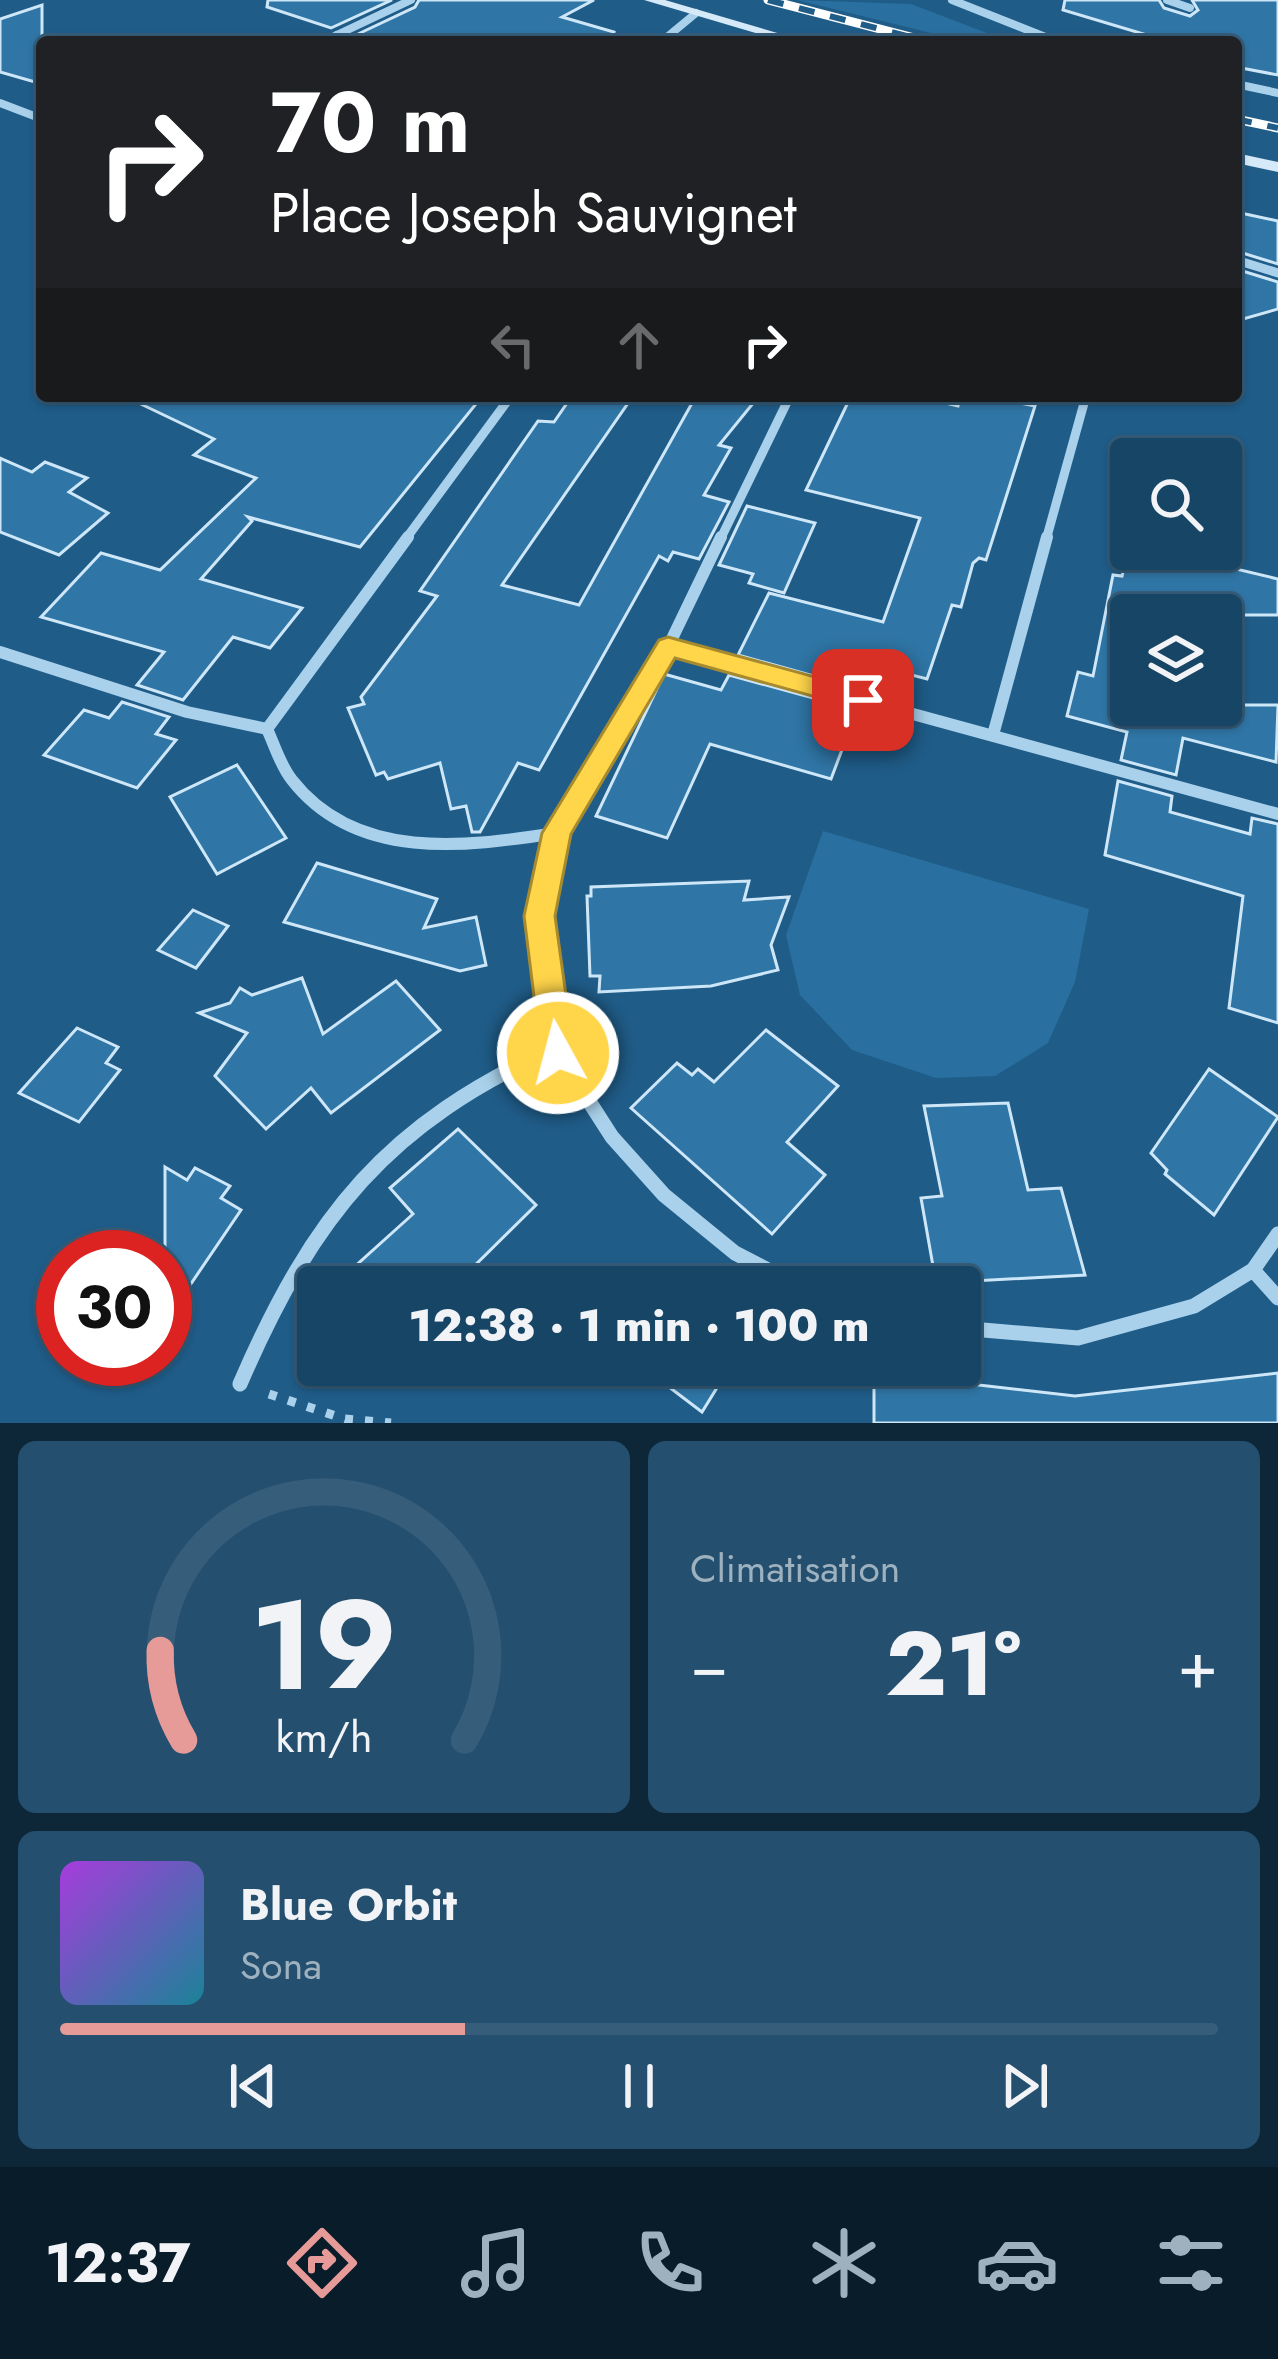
<!DOCTYPE html>
<html lang="fr">
<head>
<meta charset="utf-8">
<style>
	body { margin:0; font-family:Jost,sans-serif; background:#244f6f; color:#f1f3f6; height:100vh; display:flex; flex-direction:column; font-size:45px; white-space:nowrap }
	* { box-sizing:border-box; margin:0 }
	p { font-size:39px; color:#9eb1bf }
	.icon { flex:none; width:66px; height:66px; fill:none; stroke:currentColor; stroke-width:2; stroke-linecap:round; stroke-linejoin:round }
	.map { position:relative; height:1423px; overflow:hidden }
	.drawer { display:flex; flex-direction:column; gap:18px; padding:18px; background:#0d2638; flex:1 }
	.drawer>* { flex:none }
	.hud { position:absolute; left:36px; top:36px; width:1206px; height:366px; border-radius:12px; box-shadow:0 3px 9px #0004,0 0 0 3px #365d7a; background:#202124; color:#fff; overflow:hidden }
	.fabs { position:absolute; left:1110px; top:438px; display:grid; gap:24px }
	.fabs a { display:grid; place-items:center; width:132px; height:132px; border-radius:12px; background:#174566; box-shadow:0 3px 9px #0004,0 0 0 3px #365d7a; font-size:60px }
	.speed { position:absolute; left:36px; top:1230px; display:flex; gap:24px; font-size:60px; font-weight:700; text-align:center }
	.speed>* { display:grid; place-content:center; width:156px; height:156px; border-radius:50%; background:#174566; box-shadow:0 3px 9px #0004,0 0 0 3px #365d7a; line-height:1 }
	.speed .limit { border:18px solid #d22; background:#fff; color:#111 }
	.pin { position:absolute; display:grid; place-items:center; width:102px; height:102px; color:#fff; margin:-51px; border-radius:24px; box-shadow:0 6px 18px #0006 }
	.me { position:absolute; width:132px; margin:-66px; rotate:353deg; stroke-linejoin:round; filter:drop-shadow(0 0 9px #0008) }
	.turn { display:flex; align-items:center; gap:42px; height:252px; padding:0 36px; font-size:54px }
	.turn .icon { width:156px; height:156px; stroke-width:2.5 }
	.turn b { display:block; font-size:84px; line-height:102px }
	.lanes { display:flex; align-items:center; height:114px; padding:0 36px; background:#0003; justify-content:center; gap:60px; direction:ltr }
	.lanes .off { opacity:.35 }
	.big { font-size:90px; font-weight:800; line-height:1.1 }
	.drawer .tile { flex:1; display:flex; flex-direction:column; justify-content:center; gap:18px; min-width:0; padding:0 42px; border-radius:18px; background:#244f6f }
	.drawer .dial { align-items:center; gap:0 }
	.dial svg { height:312px; overflow:visible; fill:none; stroke:#365d7a; stroke-width:7; stroke-linecap:round; text-anchor:middle }
	.dial text { fill:#f1f3f6; stroke:none }
	.song { display:flex; align-items:center; gap:36px }
	.cover { width:144px; height:144px; border-radius:18px; background:linear-gradient(135deg,hsl(280 70% 55%),hsl(190 70% 35%)) }
	.played { height:12px; border-radius:6px; background:linear-gradient(90deg,#e69b98 35%,#365d7a 35%) }
	.keys { display:flex; justify-content:space-around; direction:ltr }
	.heat { display:flex; justify-content:space-between; align-items:center; font-size:66px; direction:ltr }
	.drawer .tiles { flex:1; display:grid; gap:18px; grid-template-columns:1fr 1fr }
	.tile:last-child { grid-column:span 2 }
	.trip { position:absolute; left:297px; top:1266px; width:684px; height:120px; border-radius:12px; background:#174566; box-shadow:0 3px 9px #0004,0 0 0 3px #365d7a; font-weight:800; line-height:120px; text-align:center }
	.dock { display:flex; height:192px; justify-content:space-around; align-items:center; background:#091c29; color:#9eb1bf }
	.dock .icon { width:84px; height:84px }
	.dock .active { color:#e69b98 }
	.dock b { font-size:54px; color:#f1f3f6 }
	.map>svg:first-child { display:block }
	.green { fill:#2970a0 }
	.building { fill:#2f75a5; stroke:#cee7f8; stroke-width:3 }
	.lines { fill:none; stroke-linecap:round; stroke-linejoin:round }
	.path { stroke:#a9d1eb; stroke-width:9; stroke-dasharray:8 12; stroke-linecap:butt }
	.street-far3 { stroke:#a9d1eb; stroke-width:8 }
	.street-far2 { stroke:#a9d1eb; stroke-width:9 }
	.street-far1 { stroke:#a9d1eb; stroke-width:12 }
	.street { stroke:#a9d1eb; stroke-width:15 }
	.secondary { fill:#d5e9f8; fill-rule:evenodd }
	.rail-casing { stroke:#fff; stroke-width:9 }
	.rail { stroke:#1f5c88; stroke-width:6; stroke-dasharray:16; stroke-linecap:butt }
	.route { fill:#ffd54a; stroke:#a68a30; stroke-width:3 }
</style>
</head>
<body>
<div class="map">
<svg width="1278" height="1423" viewBox="0 0 1278 1423">
	<rect width="100%" height="100%" fill="#1f5c88"/>
	<g class="green">
		<polygon points="797,0 911,4 1000,38 968,42"/>
		<polygon points="823,831 1089,909 1075,982 1048,1043 995,1076 936,1078 852,1050 800,995 786,935"/>
	</g>
	<g class="building">
		<polygon points="268,0 392,0 331,28 267,7"/>
		<polygon points="419,0 594,0 562,17 614,32 612,42 372,42 358,34 415,7"/>
		<polygon points="1065,0 1159,0 1164,8 1190,16 1198,10 1192,0 1278,0 1278,75 1236,67 1236,42 1170,42 1063,10"/>
		<polygon points="42,5 42,84 0,72 0,19"/>
		<polygon points="1236,212 1278,221 1278,264 1236,251"/>
		<polygon points="1236,269 1278,282 1278,309 1236,321"/>
		<polygon points="124,396 444,396 476,404 360,547 248,517 252,521 201,579 302,608 270,648 233,637 183,700 137,685 164,652 41,617 101,553 160,570 256,478 194,455 214,439"/>
		<polygon points="572,396 633,396 502,585 579,605 696,396 759,396 719,445 731,448 704,495 729,502 699,559 673,552 668,561 659,556 539,770 518,763 480,832 472,832 466,806 451,809 440,763 388,779 384,772 376,775 348,708 364,704 361,697 437,596 420,591 538,421 554,422"/>
		<polygon points="851,396 915,396 958,406 961,396 985,396 1035,406 986,560 979,558 973,563 961,607 952,605 927,679 873,665 864,690 738,655 769,593 883,622 920,518 806,490"/>
		<polygon points="0,458 32,472 45,462 87,478 69,492 108,513 59,555 0,532"/>
		<polygon points="747,506 815,523 784,593 749,583 753,574 719,565"/>
		<polygon points="1130,544 1131,549 1152,549 1278,579 1278,615 1131,615 1131,705 1278,705 1276,762 1183,738 1176,775 1121,760 1127,732 1067,716 1078,672 1093,676 1113,575 1122,576"/>
		<polygon points="664,674 721,690 729,675 857,710 831,779 710,744 667,838 596,816"/>
		<polygon points="122,702 169,717 156,734 176,740 137,788 44,755 84,710 109,718"/>
		<polygon points="237,765 286,838 217,874 170,797"/>
		<polygon points="1118,781 1172,796 1170,812 1250,834 1252,818 1278,824 1278,1023 1229,1008 1243,896 1105,855"/>
		<polygon points="317,863 437,899 424,928 476,917 486,965 460,971 284,922"/>
		<polygon points="749,881 744,900 789,897 771,945 778,970 711,986 599,992 600,976 590,976 587,896 591,896 591,887"/>
		<polygon points="193,910 228,926 196,968 158,950"/>
		<polygon points="302,978 323,1034 396,981 440,1030 331,1113 311,1088 266,1129 215,1076 247,1033 199,1013 230,1003 240,988 252,995"/>
		<polygon points="77,1028 118,1047 106,1063 120,1070 79,1122 19,1093"/>
		<polygon points="766,1030 838,1086 787,1142 825,1175 772,1234 631,1108 677,1063 692,1075 698,1069 714,1082"/>
		<polygon points="1209,1069 1278,1117 1214,1215 1165,1174 1167,1170 1151,1153"/>
		<polygon points="1008,1103 1028,1190 1061,1188 1085,1275 936,1283 921,1198 942,1196 924,1106"/>
		<polygon points="458,1129 536,1205 453,1287 332,1287 413,1214 390,1188"/>
		<polygon points="165,1167 187,1180 195,1168 230,1186 221,1198 241,1210 165,1322"/>
		<polygon points="640,1365 731,1365 702,1412"/>
		<polygon points="874,1373 1075,1396 1278,1373 1278,1423 874,1423"/>
	</g>
	<g class="lines">
		<polyline class="path" points="269,1394 345,1419 391,1423"/>
		<g class="street-far3">
			<polyline points="952,0 1058,42"/>
			<polyline points="1167,0 1190,8"/>
			<polyline points="337,35 355,42"/>
			<polyline points="322,42 411,0"/>
			<polyline points="661,42 696,13"/>
			<polyline points="1236,84 1278,93"/>
			<polyline points="0,103 42,119"/>
		</g>
		<g class="street-far2">
			<polyline points="1236,260 1278,273"/>
			<polyline points="405,540 511,396"/>
			<polyline points="720,540 790,396"/>
			<polyline points="1046,540 1086,396"/>
		</g>
		<g class="street-far1">
			<path d="M408 537 267 729C275 746 280 765 292 780 356 862 465 847 556 833"/>
			<polyline points="668,647 1278,814"/>
			<polyline points="0,652 187,712 267,729"/>
			<polyline points="993,735 1047,537"/>
			<polyline points="542,928 556,833 668,647 721,537"/>
		</g>
		<g class="street">
			<polyline points="541,925 558,1053 612,1137 664,1195 735,1253 801,1287"/>
			<polyline points="1253,1270 1278,1298"/>
			<polyline points="960,1328 1078,1338 1194,1306 1253,1270 1278,1234"/>
			<path d="M240 1384C313 1215 387 1123 557 1047"/>
		</g>
		<g class="secondary">
			<polygon points="644,0 665,0 808,42 786,42"/>
			<polygon points="1236,153 1278,162 1278,172 1236,163"/>
		</g>
		<g class="rail-casing">
			<g id="rail">
				<polyline points="768,0 930,42"/>
				<polyline points="1236,119 1278,128"/>
			</g>
		</g>
		<use href="#rail" class="rail"/>
	</g>
	<polygon class="route" points="668,637 863,690 876,700 863,710 675,658 571,834 555,916 574,1053 569,1063 558,1068 546,1063 541,1053 524,916 542,833 659,640"/>
</svg>
<div class="fabs">
<a><svg class="icon" aria-label="search" viewBox="0 0 24 24"><circle cx="10" cy="10" r="6"/><path d="M15 15l6 6"/></svg></a>
<a><svg class="icon" aria-label="layers" viewBox="0 0 24 24"><path d="M12 4l9 5-9 5-9-5zM3 14l9 5 9-5"/></svg></a>
</div>
<div class="speed"><div class="limit">30</div></div>
<div class="pin" style="left:863px;top:700px;background:#d93025"><svg class="icon" aria-label="arrive" viewBox="0 0 24 24"><path d="M6 21V4h12l-3 4 3 4H6"/></svg></div>
<svg class="me" style="left:558px;top:1053px" viewBox="-20 -20 40 40"><circle r="17" fill="#ffd54a" stroke="#fff" stroke-width="3"/><path d="M0-11L8 9 0 5-8 9z" fill="#fff"/></svg>
<div class="trip">12:38 · 1 min · 100 m</div>
<div class="hud">
<div class="turn"><svg class="icon" aria-label="right" viewBox="0 0 24 24"><path d="M7 20v-9h11M14 6l5 5-5 5"/></svg><div><b>70 m</b>Place Joseph Sauvignet</div></div>
<div class="lanes"><svg class="icon off" aria-label="left" viewBox="0 0 24 24"><path d="M17 20v-9H6M10 6l-5 5 5 5"/></svg><svg class="icon off" aria-label="ahead" viewBox="0 0 24 24"><path d="M12 20V5M6 11l6-6 6 6"/></svg><svg class="icon" aria-label="right" viewBox="0 0 24 24"><path d="M7 20v-9h11M14 6l5 5-5 5"/></svg></div>
</div>
</div>
<section class="drawer">
<div class="tiles">
<div class="tile dial"><svg viewBox="0 0 100 80">
<path d="M14 69A42 42 0 1 1 86 69"/>
<path d="M14 69A42 42 0 0 1 8 46" stroke="#e69b98"/>
<text x="50" y="56" font-size="32" font-weight="700">19</text>
<text x="50" y="72" font-size="11">km/h</text>
</svg></div>
<div class="tile"><p>Climatisation</p>
<div class="heat"><a>−</a><b class="big">21°</b><a>+</a></div>
</div>
<div class="tile">
<div class="song"><i class="cover"></i><div><b>Blue Orbit</b><p>Sona</p></div></div>
<div class="played"></div>
<div class="keys"><svg class="icon" aria-label="previous" viewBox="0 0 24 24"><path d="M18 5L8 12l10 7zM5 5v14"/></svg><svg class="icon" aria-label="pause" viewBox="0 0 24 24"><path d="M8 5v14M16 5v14"/></svg><svg class="icon" aria-label="next" viewBox="0 0 24 24"><path d="M6 5l10 7-10 7zM19 5v14"/></svg></div>
</div>
</div>
</section>
<nav class="dock">
<b>12:37</b>
<svg class="icon active" aria-label="directions" viewBox="0 0 24 24"><path d="M12 3l9 9-9 9-9-9zM9 14v-3h6M13 9l2 2-2 2"/></svg>
<svg class="icon" aria-label="music" viewBox="0 0 24 24"><path d="M9 18V5l10-2v13"/><circle cx="6" cy="18" r="3"/><circle cx="16" cy="16" r="3"/></svg>
<svg class="icon" aria-label="phone" viewBox="0 0 24 24"><path d="M5 4h4l2 5-3 2q2 4 5 5l2-3 5 2v4C11 20 4 13 5 4z"/></svg>
<svg class="icon" aria-label="climate" viewBox="0 0 24 24"><path d="M12 3v18M4 7l16 10M4 17L20 7"/></svg>
<svg class="icon" aria-label="car" viewBox="0 0 24 24"><path d="M5 17H2v-5l4-1 3-4h7l3 4 3 1v5h-3M9 17h6M6 11h13"/><circle cx="7" cy="17" r="2"/><circle cx="17" cy="17" r="2"/></svg>
<svg class="icon" aria-label="filters" viewBox="0 0 24 24"><path d="M4 7h16M4 17h16"/><circle cx="9" cy="7" r="2"/><circle cx="15" cy="17" r="2"/></svg>
</nav>
</body>
</html>
